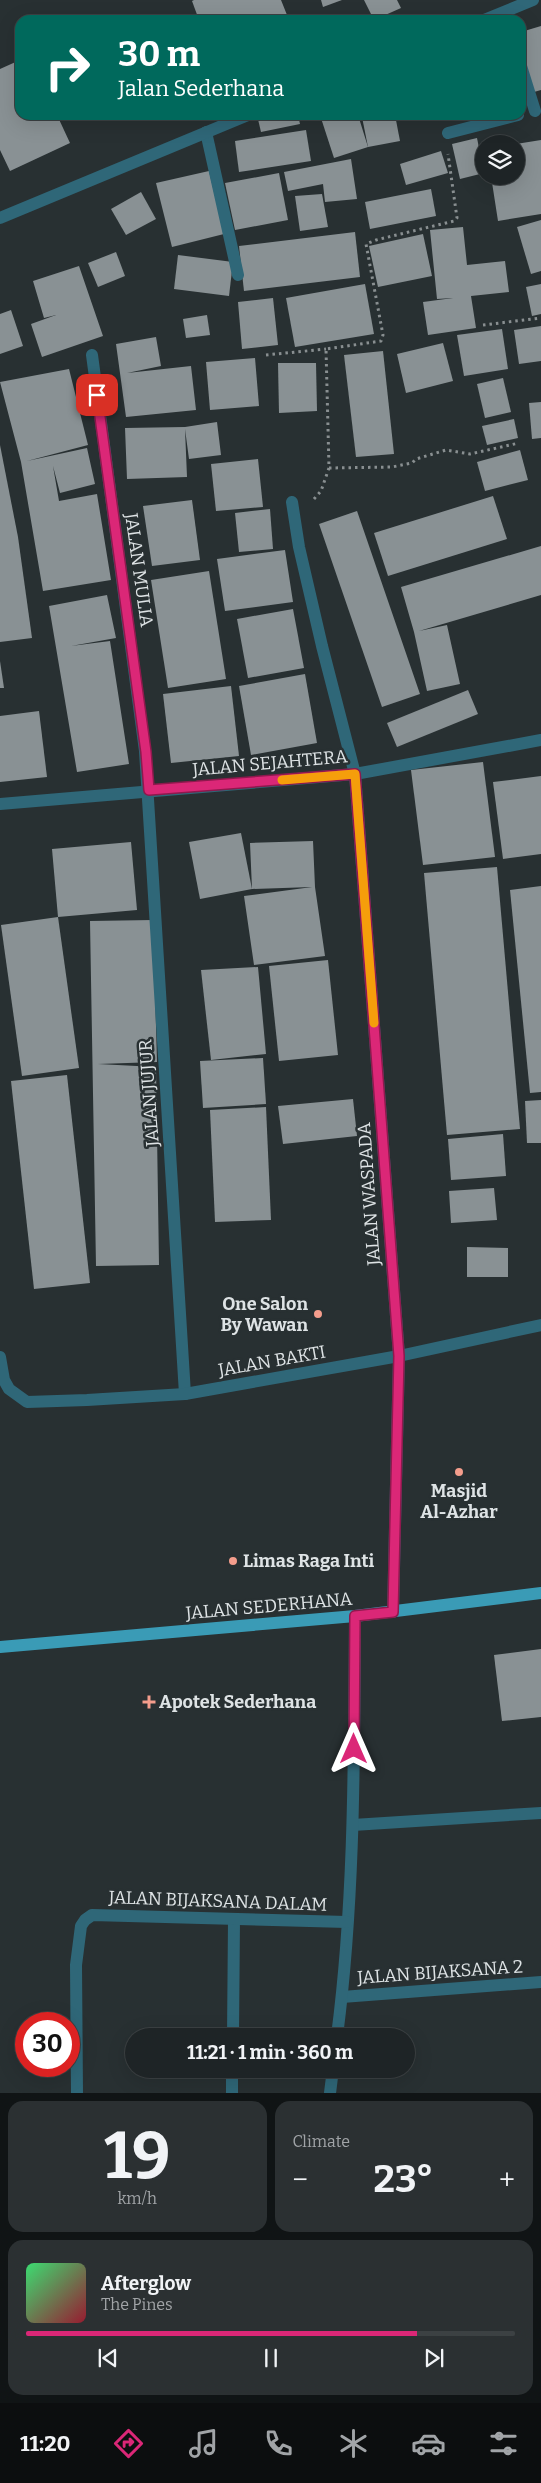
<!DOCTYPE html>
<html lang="en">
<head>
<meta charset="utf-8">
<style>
	body { margin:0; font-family:Bitter,serif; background:#2b3032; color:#f1f3f6; height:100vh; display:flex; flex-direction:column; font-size:19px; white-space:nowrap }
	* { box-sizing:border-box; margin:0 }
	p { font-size:16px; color:#a1a4a7 }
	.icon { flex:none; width:28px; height:28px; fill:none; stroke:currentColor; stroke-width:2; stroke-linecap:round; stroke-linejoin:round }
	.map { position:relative; height:2093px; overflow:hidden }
	.side { display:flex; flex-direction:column; gap:8px; padding:8px; background:#101415; flex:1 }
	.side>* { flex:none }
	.guide { position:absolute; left:15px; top:15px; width:511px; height:105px; border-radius:15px; box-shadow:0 5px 20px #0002,0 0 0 1px #3c4143; background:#00695c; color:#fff; overflow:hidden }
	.fabs { position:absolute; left:475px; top:135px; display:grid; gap:10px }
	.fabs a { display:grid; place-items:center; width:50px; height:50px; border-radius:50%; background:#1e2426; box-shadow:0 5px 20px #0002,0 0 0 1px #3c4143; font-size:25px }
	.speed { position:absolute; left:15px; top:2012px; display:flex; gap:10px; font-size:25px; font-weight:700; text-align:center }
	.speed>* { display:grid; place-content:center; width:65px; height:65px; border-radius:50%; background:#1e2426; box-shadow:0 5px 20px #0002,0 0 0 1px #3c4143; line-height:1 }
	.speed .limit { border:8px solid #d22; background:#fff; color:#111 }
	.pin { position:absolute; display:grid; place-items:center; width:42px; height:42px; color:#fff; margin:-21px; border-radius:10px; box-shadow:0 2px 8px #0006 }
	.me { position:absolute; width:55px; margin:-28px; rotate:0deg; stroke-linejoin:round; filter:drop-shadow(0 0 4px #0008) }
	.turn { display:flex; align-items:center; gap:18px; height:105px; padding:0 20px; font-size:22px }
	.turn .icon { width:65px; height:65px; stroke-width:2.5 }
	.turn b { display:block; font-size:35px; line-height:42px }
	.big { font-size:38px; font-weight:700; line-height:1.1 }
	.side .tile { flex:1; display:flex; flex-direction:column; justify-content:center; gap:8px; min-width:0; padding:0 18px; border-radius:15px; background:#2b3032 }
	.side .dial { align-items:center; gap:0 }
	.dial b { font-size:65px; line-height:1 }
	.song { display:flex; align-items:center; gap:15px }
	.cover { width:60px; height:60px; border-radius:8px; background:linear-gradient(135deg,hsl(140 70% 55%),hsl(350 70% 35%)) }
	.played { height:5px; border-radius:2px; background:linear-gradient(90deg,#db2777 80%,#3c4143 80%) }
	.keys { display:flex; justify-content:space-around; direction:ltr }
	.heat { display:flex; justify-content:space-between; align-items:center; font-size:28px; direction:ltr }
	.side .tiles { flex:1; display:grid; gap:8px; grid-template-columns:1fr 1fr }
	.tile:last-child { grid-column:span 2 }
	.trip { position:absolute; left:125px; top:2028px; width:290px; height:50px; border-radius:25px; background:#1e2426; box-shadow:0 5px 20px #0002,0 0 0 1px #3c4143; font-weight:700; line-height:50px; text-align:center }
	.tabs { display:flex; height:80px; justify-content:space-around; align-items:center; background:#0c0e0f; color:#a1a4a7 }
	.tabs .icon { width:35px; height:35px }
	.tabs .selected { color:#db2777 }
	.tabs b { font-size:22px; color:#f1f3f6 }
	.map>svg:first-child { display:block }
	.building { fill:#899194 }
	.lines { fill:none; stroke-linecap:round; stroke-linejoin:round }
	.path { stroke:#898f91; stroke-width:3; stroke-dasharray:2.5 4; stroke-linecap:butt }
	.minor { stroke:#2f6778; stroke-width:12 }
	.major { stroke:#3a9bb6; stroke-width:12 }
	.route-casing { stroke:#8e194d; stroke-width:12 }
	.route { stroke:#db2777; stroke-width:9 }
	.slow { stroke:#f59e0b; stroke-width:9 }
	.poi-dot { fill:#f49d8c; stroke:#283032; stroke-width:2 }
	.labels { text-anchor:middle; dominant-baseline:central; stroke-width:5; stroke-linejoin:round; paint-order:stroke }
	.street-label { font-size:18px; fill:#dee3e5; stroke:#283032 }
	.poi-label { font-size:18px; font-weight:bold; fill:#dee3e5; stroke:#283032; text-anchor:start }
</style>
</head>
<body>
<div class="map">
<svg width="541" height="2093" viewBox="0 0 541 2093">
	<rect width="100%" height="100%" fill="#283032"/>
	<g class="building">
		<polygon points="194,0 281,0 289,20 199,20 192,1"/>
		<polygon points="321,0 342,0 323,7"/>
		<polygon points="364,0 397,0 401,8 374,20"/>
		<polygon points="541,26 541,90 534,92 521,53 521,32"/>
		<polygon points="20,60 20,115 57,115 70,143 10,171 0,150 0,69"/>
		<polygon points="257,115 298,115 300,124 261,132"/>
		<polygon points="320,115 358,115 368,147 334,158"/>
		<polygon points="373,115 395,115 400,141 368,147 362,117"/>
		<polygon points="422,115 440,115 440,116 423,120"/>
		<polygon points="306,130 311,161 239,172 235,141"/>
		<polygon points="477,138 484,173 460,179 452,144"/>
		<polygon points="541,140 541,214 498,221 491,176 516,176 516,144"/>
		<polygon points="441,151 448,173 406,185 400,164"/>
		<polygon points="351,159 357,199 325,202 323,184 288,191 284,172"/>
		<polygon points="209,171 224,234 172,247 156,183"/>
		<polygon points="279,173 288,220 235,230 225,183"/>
		<polygon points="431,189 436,216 370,229 365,202"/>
		<polygon points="141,192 156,219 126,235 111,209"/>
		<polygon points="322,194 328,227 300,231 295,196"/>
		<polygon points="541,220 541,271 531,274 517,227"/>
		<polygon points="463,227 467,265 505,261 509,292 471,296 476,328 428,335 423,302 453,298 437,299 430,230"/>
		<polygon points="355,232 360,277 244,291 239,246"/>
		<polygon points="423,234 432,276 378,287 369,246"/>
		<polygon points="116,252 125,276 98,287 88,263"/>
		<polygon points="178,255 233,262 229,296 174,289"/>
		<polygon points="79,266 103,336 42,357 31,324 56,315 44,318 33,281"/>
		<polygon points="365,284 374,334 295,347 286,298"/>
		<polygon points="541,284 541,314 532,316 526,287"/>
		<polygon points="273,298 278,345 242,349 238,302"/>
		<polygon points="11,310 23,346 0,354 0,314"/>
		<polygon points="207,315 210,335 186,338 183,319"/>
		<polygon points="541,326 541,361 519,364 514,330"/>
		<polygon points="502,329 508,369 464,376 457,335"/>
		<polygon points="156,337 161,366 127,373 191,366 196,410 126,417 116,344"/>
		<polygon points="443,343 453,381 406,393 397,354"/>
		<polygon points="383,351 394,454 356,457 344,355"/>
		<polygon points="255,358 259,406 210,410 206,362"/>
		<polygon points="278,363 316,363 317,411 279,413"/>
		<polygon points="69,369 88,445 27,461 87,448 95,484 60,493 53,466 59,501 97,494 111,580 43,591 21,462 0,382"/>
		<polygon points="503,378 511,412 485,418 477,384"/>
		<polygon points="541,402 541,438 532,439 529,403"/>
		<polygon points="514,419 518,438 487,445 482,426"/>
		<polygon points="217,422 221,455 189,459 185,429 187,477 127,479 125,428 185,427"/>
		<polygon points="0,445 18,537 32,638 0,642"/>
		<polygon points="520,450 528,480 485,491 477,462"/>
		<polygon points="258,459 263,507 216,511 211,464"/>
		<polygon points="493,496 507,539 388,576 374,533"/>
		<polygon points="192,500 200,560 152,566 143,506"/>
		<polygon points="270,509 273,549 239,552 235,513"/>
		<polygon points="357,511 420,694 382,707 319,524"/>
		<polygon points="541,546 541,595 419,631 447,625 460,684 427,691 414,632 401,587"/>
		<polygon points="285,550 293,602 225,611 217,559"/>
		<polygon points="209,571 226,679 168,688 151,580"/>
		<polygon points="107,595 116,638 71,646 110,641 129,764 77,772 49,606"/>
		<polygon points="293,609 304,668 248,678 237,619"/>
		<polygon points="0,661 4,688 0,688"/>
		<polygon points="305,674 317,743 251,755 239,686"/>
		<polygon points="231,686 239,756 171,763 163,694"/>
		<polygon points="468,690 478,714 397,747 387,723"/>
		<polygon points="39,711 47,777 0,782 0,716"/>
		<polygon points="483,762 495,857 423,865 411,770"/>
		<polygon points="541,776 541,854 503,859 493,782"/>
		<polygon points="241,833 252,889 200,899 189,842"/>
		<polygon points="313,841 315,887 325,956 254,965 244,896 312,887 252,889 250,843"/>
		<polygon points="131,842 137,910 58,917 52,849"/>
		<polygon points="497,867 520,1129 447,1135 424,873"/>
		<polygon points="541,886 541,1092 530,1093 510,890"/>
		<polygon points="58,917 79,1068 22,1076 1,925"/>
		<polygon points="153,920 157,1062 98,1064 156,1067 159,1265 96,1266 90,921"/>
		<polygon points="328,960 338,1055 279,1061 269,966"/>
		<polygon points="258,967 266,1054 211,1060 201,970"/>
		<polygon points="263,1058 266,1104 203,1108 200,1061"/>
		<polygon points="67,1075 90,1283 34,1289 11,1081"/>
		<polygon points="353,1099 357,1136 283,1144 278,1106"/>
		<polygon points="541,1100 541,1143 527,1143 525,1101"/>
		<polygon points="266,1107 271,1220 215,1222 210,1110"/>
		<polygon points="503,1134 506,1176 451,1180 448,1139"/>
		<polygon points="494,1188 497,1220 451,1223 449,1191"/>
		<polygon points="467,1247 508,1248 508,1277 467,1277"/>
		<polygon points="541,1649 541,1717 502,1721 494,1655"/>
	</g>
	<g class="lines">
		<g class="path">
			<polyline points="483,325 541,318"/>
			<polyline points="266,355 326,349"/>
			<polyline points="329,468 392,467 412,463 416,459 446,450 470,454 519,443"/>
			<polyline points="314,499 321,491 329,468 326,349 381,341 383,335 366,244 376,240 454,221 457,218 448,154"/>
		</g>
		<g class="minor">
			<polyline points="484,20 533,0"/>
			<polyline points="521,66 535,111"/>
			<polyline points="206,132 238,275"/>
			<polyline points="448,133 518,115"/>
			<polyline points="0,218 248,115"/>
			<polyline points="92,355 145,751 185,1394"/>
			<polyline points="292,502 299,547 322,646 355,774 399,1356 393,1612"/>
			<polyline points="0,804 355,774 541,740"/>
			<polyline points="0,1357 4,1380 9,1389 27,1402 87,1400 185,1394 399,1356 541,1325"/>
			<polyline points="353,1825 541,1813"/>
			<polyline points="342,1997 541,1982"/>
			<polyline points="233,2036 234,1920"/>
			<path d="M337 2036C355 1897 354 1756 355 1616"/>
			<polyline points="77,2093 76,1965 81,1926 85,1920 92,1915 347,1922"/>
			<polyline points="232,2093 232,2069"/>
			<polyline points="330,2093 333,2069"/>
		</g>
		<polyline class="major" points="0,1647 355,1616 541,1593"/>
	</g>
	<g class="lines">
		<g class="route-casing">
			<polyline id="route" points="97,395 146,752 149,790 355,774 399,1356 393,1612 355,1616 354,1749"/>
		</g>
		<use href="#route" class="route"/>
		<polyline class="slow" points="282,780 355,774 374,1023"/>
	</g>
	<g class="poi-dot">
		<circle cx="318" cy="1314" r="5"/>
		<circle cx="459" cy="1472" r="5"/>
		<circle cx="233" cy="1561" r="5"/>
		<path d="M146.5 1694.5h5v5h5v5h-5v5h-5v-5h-5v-5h5z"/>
	</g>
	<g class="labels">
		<g class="street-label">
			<text transform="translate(139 570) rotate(82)">JALAN MULIA</text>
			<text transform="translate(270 763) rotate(-5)">JALAN SEJAHTERA</text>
			<text transform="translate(149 1093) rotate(-94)">JALAN JUJUR</text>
			<text transform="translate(369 1194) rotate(-94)">JALAN WASPADA</text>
			<text transform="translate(272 1361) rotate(-10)">JALAN BAKTI</text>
			<text transform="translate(269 1606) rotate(-5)">JALAN SEDERHANA</text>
			<text transform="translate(218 1901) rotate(2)">JALAN BIJAKSANA DALAM</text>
			<text transform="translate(440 1972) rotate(-4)">JALAN BIJAKSANA 2</text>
		</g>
		<g class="poi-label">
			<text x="308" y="1304" text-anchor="end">One Salon<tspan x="308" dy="21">By Wawan</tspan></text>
			<text x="459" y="1491" text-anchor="middle">Masjid<tspan x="459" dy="21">Al-Azhar</tspan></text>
			<text x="243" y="1561">Limas Raga Inti</text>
			<text x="159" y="1702">Apotek Sederhana</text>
		</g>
	</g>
</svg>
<div class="fabs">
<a><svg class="icon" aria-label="layers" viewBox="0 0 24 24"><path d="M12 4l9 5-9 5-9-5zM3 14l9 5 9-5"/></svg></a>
</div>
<div class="speed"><div class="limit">30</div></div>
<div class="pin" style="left:97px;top:395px;background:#d93025"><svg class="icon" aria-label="arrive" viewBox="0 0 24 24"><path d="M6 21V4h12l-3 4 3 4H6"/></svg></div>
<svg class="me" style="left:354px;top:1749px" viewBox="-20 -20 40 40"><path d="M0-17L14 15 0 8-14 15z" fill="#db2777" stroke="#fff" stroke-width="4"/></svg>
<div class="trip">11:21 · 1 min · 360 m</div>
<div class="guide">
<div class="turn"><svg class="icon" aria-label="right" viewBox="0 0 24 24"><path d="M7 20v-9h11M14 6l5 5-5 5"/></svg><div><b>30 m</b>Jalan Sederhana</div></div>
</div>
</div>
<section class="side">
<div class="tiles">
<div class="tile dial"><b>19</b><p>km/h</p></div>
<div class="tile"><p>Climate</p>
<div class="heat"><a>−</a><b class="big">23°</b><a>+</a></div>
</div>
<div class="tile">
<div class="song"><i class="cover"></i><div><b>Afterglow</b><p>The Pines</p></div></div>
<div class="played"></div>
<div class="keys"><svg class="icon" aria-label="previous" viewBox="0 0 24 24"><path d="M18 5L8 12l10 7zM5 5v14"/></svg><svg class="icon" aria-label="pause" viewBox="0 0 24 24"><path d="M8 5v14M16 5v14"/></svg><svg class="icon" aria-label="next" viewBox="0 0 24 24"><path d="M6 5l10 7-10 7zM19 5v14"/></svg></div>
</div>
</div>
</section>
<nav class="tabs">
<b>11:20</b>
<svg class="icon selected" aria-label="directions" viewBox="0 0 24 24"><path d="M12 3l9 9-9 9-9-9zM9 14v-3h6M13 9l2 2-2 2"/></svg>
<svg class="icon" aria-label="music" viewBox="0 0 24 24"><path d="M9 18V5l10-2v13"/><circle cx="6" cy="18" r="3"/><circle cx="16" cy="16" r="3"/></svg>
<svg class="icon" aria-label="phone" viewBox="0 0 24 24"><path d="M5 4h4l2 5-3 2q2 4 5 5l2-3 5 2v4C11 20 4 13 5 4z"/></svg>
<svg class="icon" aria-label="climate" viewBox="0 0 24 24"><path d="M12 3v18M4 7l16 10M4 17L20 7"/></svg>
<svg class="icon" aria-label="car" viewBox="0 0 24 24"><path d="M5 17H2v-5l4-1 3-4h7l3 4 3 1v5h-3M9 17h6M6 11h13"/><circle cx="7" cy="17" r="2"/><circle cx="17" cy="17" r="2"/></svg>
<svg class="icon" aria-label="filters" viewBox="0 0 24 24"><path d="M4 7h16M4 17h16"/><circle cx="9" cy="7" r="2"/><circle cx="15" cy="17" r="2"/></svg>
</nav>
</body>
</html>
